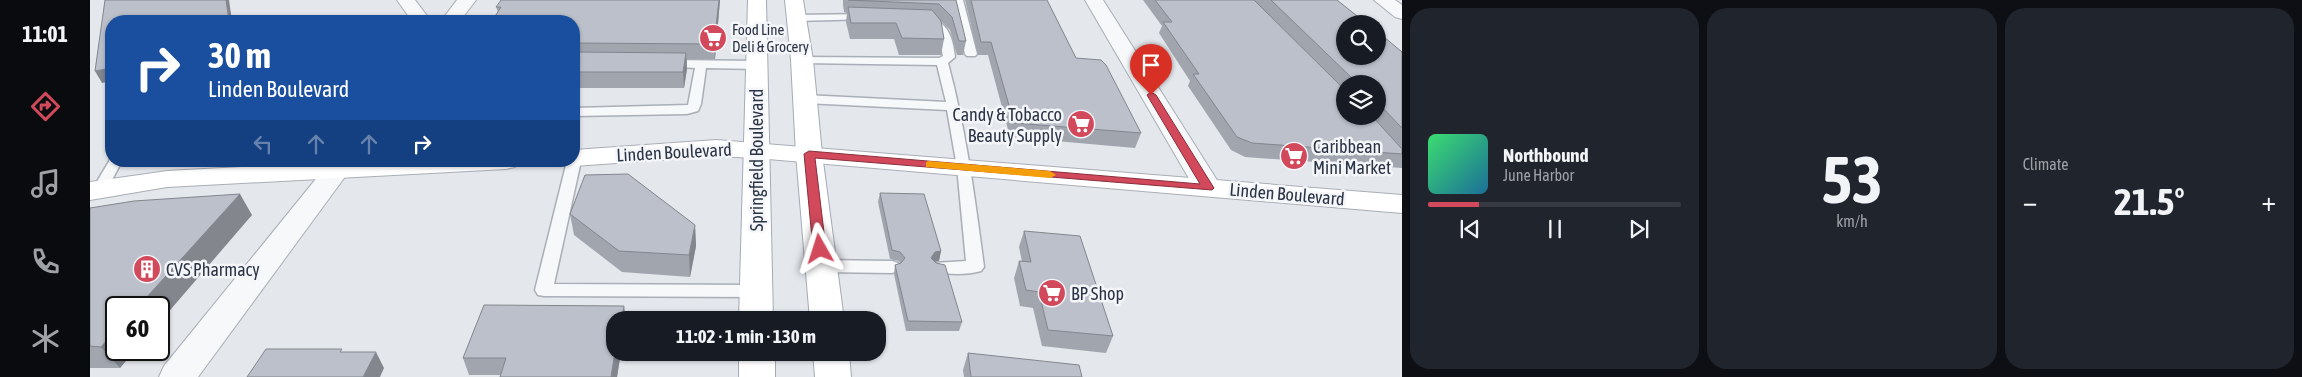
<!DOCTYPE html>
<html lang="en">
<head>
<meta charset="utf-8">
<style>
	body { margin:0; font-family:"Asap Condensed",sans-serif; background:#20242c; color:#f1f3f6; height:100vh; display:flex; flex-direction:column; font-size:19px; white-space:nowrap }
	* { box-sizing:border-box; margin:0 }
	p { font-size:16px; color:#9ea1a6 }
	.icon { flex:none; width:28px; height:28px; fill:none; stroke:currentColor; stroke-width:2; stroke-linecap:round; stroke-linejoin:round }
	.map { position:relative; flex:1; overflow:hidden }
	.panel { display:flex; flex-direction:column; gap:8px; padding:8px; background:#0d0f14; width:900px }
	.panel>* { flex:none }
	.banner { position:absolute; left:15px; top:15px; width:475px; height:152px; border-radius:20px; box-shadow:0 1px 4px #0004; background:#1a4fa0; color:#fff; overflow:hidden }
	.controls { position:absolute; left:1246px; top:15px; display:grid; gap:10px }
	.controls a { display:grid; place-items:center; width:50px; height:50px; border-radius:50%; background:#171b24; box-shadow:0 1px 4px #0004; font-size:25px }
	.speed { position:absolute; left:15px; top:296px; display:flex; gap:10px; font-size:25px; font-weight:700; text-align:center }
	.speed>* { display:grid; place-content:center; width:65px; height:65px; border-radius:50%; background:#171b24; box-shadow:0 1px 4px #0004; line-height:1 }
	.speed .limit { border:2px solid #111; border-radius:8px; background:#fff; color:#111 }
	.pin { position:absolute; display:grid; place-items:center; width:42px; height:42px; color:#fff; margin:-51px -21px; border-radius:50% 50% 50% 0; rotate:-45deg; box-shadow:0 0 5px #0007 }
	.pin .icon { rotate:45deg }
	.me { position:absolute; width:55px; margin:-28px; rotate:354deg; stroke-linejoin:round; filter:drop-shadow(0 0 4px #0008) }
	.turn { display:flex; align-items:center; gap:18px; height:105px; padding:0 20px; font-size:22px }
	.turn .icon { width:65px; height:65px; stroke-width:2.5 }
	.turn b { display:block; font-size:35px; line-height:42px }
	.lanes { display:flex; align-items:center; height:48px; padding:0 20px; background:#0003; justify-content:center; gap:25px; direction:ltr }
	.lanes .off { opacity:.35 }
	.big { font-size:38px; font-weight:700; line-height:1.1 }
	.panel .tile { flex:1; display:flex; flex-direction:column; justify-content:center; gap:8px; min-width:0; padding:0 18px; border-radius:20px; background:#20242c }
	.panel .dial { align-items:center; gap:0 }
	.dial b { font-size:65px; line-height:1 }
	.song { display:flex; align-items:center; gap:15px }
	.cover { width:60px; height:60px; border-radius:8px; background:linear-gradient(135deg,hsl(140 70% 55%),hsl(200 70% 35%)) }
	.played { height:5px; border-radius:2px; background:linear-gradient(90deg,#d1495b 20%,#363941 20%) }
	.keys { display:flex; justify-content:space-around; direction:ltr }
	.heat { display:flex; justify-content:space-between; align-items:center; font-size:28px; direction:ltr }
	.panel .tiles { flex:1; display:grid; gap:8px; grid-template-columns:repeat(3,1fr) }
	.trip { position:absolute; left:516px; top:311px; width:280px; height:50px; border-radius:20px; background:#171b24; box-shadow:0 1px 4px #0004; font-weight:700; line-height:50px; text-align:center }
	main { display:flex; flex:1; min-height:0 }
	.menu { display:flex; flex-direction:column; width:90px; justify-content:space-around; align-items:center; background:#090b0e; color:#9ea1a6 }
	.menu .icon { width:35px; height:35px }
	.menu .active { color:#d1495b }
	.menu b { font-size:22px; color:#f1f3f6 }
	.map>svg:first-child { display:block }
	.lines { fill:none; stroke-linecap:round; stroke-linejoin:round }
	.lane-casing { stroke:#a9aeb7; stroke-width:3 }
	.street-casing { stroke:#a9aeb7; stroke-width:2 }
	.secondary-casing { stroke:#a9aeb7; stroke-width:2 }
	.primary-casing { stroke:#a3abb8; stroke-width:2 }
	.lane { fill:#f7f8fa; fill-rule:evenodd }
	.street { fill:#f7f8fa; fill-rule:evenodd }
	.secondary { fill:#fff; fill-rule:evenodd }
	.primary { fill:#fff; fill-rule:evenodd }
	.wall { fill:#a1a5ae; fill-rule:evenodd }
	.shaded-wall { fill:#83868d }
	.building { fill:#bbc0ca; stroke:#83868d }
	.route { fill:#d1495b; stroke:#882f3b }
	.slow { fill:#f59e0b }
	.labels { text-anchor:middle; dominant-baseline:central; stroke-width:5; stroke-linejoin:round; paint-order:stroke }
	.far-poi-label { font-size:15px; fill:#2b3445; stroke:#f4f6f9; text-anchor:start }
	.poi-label { font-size:18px; fill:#2b3445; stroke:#f4f6f9; text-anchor:start }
	.street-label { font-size:18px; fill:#2b3445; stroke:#f4f6f9 }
</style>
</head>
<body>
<main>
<nav class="menu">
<b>11:01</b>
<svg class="icon active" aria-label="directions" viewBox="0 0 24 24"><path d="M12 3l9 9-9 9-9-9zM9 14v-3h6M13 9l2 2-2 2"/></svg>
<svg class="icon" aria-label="music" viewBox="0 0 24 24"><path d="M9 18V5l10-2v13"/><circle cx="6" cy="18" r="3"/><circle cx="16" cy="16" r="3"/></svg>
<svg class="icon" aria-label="phone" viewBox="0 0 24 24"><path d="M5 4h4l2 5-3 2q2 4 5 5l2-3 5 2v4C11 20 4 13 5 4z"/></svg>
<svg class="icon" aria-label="climate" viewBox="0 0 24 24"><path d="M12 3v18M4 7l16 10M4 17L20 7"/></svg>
</nav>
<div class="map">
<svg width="1312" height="377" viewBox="0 0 1312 377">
	<rect width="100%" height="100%" fill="#e4e7ec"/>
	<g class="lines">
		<g class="lane-casing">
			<g id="lane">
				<polygon points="863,0 873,0 887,54 885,56 877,56 875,54"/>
				<polygon points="777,14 781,15 781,19 706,21 701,18 706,15"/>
				<path d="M838 17C858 22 863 38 865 57L858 63C876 130 885 198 894 267L891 271C878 275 857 275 844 271L841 267 844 263 876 261 867 167 857 110 715 103 709 99 715 95 856 102 847 65 712 63 706 60 712 57 849 58 853 56 847 30 833 20Z"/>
				<polygon points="577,60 666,61 672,65 666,69 616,68 611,104 608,111 597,114 484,116 484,108 598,105 605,68 573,66 571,64"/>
				<polygon points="484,157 491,161 464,284 666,285 672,286 675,291 672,296 666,297 454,296 448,295 445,290 477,161 484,161"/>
				<polygon points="21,158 21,161 32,161 15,193 5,193 2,190"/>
				<polygon points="174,161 188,161 181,177 171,177 169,174"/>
				<polygon points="731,260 802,261 808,263 811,267 808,271 802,273 731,272 725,270 722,266 725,262"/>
			</g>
		</g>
		<g class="street-casing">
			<g id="street">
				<polygon points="307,0 325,0 341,21 322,21"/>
				<polygon points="367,0 386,0 370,21 351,21"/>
				<polygon points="995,0 1013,0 1132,188 1128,194 1118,196 1108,194"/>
				<polygon points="1284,0 1305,0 1312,5 1312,19 1305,17"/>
				<polygon points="247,162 256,164 260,170 108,377 69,377 74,366 238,164"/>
			</g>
		</g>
		<g class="secondary-casing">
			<g id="secondary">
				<polygon points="626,140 1312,195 1312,213 665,158 626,156 484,166 473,161 484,161 484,150"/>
				<polygon points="261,161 429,161 425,167 416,169 77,187 0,200 0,182 77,171"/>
			</g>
		</g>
		<g class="primary-casing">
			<g id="primary">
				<polygon points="658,0 676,0 683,320 649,320"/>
				<polygon points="695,0 713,0 723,60 732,154 754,320 720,320 706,154 701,60"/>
				<rect x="649" y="352" width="36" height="25"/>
				<polygon points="723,352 759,352 761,377 725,377"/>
			</g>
		</g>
		<use href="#lane" class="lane"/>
		<use href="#street" class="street"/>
		<use href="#secondary" class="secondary"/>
		<use href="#primary" class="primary"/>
	</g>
	<g class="wall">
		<polygon points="630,0 625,59 597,59 597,69 594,88 484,88 484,21 408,12 406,7"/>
		<polygon points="753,0 866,0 876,41 873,55 867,55 860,30 851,21 854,39 851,55 809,55 804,39 760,39 756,22 757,13 754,12 753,5"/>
		<polygon points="875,0 957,0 986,58 1051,133 1045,148 920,137 898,55 888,55"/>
		<path d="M1053 0H1247L1312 52V168L1155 157 1141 150 1098 86 1100 81 1069 33 1072 26ZM1255 84H1288V116H1255Z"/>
		<polygon points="790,193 851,251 849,261 844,262 872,322 869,331 816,331 804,274 805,265 810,263 809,261 800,259 788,202"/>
		<polygon points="0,208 162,215 26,350 45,350 30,368 0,368"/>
		<polygon points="480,214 605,225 606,246 600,277 532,272 484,235"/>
		<polygon points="934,231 1023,336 1016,353 952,346 943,308 930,306 924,278 929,261 932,262 929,247"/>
		<polygon points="531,352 527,377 410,377 411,375 379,375 373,358"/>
		<polygon points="878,353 992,377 874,377 873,370"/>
	</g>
	<g class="shaded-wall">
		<polygon points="136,0 139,0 142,21 139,21"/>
		<polygon points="629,0 630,0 625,59 624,44"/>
		<polygon points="596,53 597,69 594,88 593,72"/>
		<polygon points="21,68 21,81 12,83 5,71"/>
		<polygon points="150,194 162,215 69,323 69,308 47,308"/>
		<polygon points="605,225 606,246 600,277 599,255"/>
		<polygon points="851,251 849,261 842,262 841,258 845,252"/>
		<polygon points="534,306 536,320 532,320"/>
		<polygon points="26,330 26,350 45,350 30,368 11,347"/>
		<polygon points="286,352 294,368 290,377 273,377"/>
		<polygon points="525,352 531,352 527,377 521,377"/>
	</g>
	<g class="building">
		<polygon points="15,0 136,0 139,21 21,21 21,68 5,71"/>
		<polygon points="411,0 629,0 624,44 484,43 484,21 402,21 411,7 406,7"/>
		<polygon points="758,0 866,0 876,41 869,41 862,17 849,4"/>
		<polygon points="881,0 957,0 986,58 1011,60 1016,65 1051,133 924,123 901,42 891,42"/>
		<polygon points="1065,0 1164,0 1255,90 1255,116 1282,116 1312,149 1312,154 1162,143 1147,137 1103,74 1109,74 1073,22 1082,22"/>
		<polygon points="1181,0 1247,0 1277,24 1255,24 1255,56 1288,56 1288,32 1312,52 1312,128 1288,103 1288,84 1264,84 1264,80"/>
		<polygon points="758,7 842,10 851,21 854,39 812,38 806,23 761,23"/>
		<polygon points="484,52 596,53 593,72 484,72"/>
		<polygon points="538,174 605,225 599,255 529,251 480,214 495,175"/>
		<polygon points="790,193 834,194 851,251 845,252 841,258 846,263 855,265 872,322 818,321 805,265 811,263 815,258 810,252 802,250"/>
		<polygon points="150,194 47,308 26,308 26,330 11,347 0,346 0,208 44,201"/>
		<polygon points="934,231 990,236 1023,336 958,330 949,292 936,290 929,261 941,262"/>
		<polygon points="394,305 534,306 532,320 525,320 525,352 521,377 410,377 416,358 373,358"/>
		<polygon points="176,349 252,349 250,352 286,352 273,377 157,377"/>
		<polygon points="878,353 989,365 992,377 881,377"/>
	</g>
	<polygon class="route" points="1061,92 1066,95 1124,188 1122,190 725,158 736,249 730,254 723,249 714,154 719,151 1110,184 1057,95"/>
	<polygon class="slow" points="839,161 960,171 966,175 960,178 836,167 836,162"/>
	<defs>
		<g id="supermarket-disc" transform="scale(1.4375)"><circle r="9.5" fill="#d1495b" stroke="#f4f6f9"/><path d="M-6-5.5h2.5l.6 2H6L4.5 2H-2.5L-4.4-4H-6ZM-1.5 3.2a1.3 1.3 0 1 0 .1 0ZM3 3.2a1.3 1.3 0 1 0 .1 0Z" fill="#fff"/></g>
		<g id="building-disc" transform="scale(1.4375)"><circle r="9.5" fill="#d1495b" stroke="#f4f6f9"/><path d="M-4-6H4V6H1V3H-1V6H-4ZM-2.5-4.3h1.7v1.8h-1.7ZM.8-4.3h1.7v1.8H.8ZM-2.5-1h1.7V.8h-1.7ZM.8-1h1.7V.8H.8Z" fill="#fff"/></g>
	</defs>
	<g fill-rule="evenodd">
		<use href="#supermarket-disc" x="623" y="38"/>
		<use href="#supermarket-disc" x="991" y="124"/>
		<use href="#supermarket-disc" x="1204" y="156"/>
		<use href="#building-disc" x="57" y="269"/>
		<use href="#supermarket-disc" x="962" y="293"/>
	</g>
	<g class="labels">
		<g class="far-poi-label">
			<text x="642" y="29">Food Line<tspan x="642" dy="17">Deli &amp; Grocery</tspan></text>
		</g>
		<g class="poi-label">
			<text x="972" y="114" text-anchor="end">Candy &amp; Tobacco<tspan x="972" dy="21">Beauty Supply</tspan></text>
			<text x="1223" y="146">Caribbean<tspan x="1223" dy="21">Mini Market</tspan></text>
			<text x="76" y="269">CVS Pharmacy</text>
			<text x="981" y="293">BP Shop</text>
		</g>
		<g class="street-label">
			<text transform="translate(584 152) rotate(-3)">Linden Boulevard</text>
			<text transform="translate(666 160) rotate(-90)">Springfield Boulevard</text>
			<text transform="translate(1197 194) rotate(5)">Linden Boulevard</text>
		</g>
	</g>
</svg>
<div class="controls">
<a><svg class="icon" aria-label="search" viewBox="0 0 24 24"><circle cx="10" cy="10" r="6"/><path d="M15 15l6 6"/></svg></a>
<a><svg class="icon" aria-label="layers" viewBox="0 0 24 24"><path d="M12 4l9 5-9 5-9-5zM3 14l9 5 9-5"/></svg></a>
</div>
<div class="speed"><div class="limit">60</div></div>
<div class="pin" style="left:1061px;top:95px;background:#d93025"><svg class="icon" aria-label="arrive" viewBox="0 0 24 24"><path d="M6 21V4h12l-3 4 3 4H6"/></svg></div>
<svg class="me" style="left:730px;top:249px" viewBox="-20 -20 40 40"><path d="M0-17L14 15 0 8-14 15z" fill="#d1495b" stroke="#fff" stroke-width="4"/></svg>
<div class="trip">11:02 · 1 min · 130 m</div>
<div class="banner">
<div class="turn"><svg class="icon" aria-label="right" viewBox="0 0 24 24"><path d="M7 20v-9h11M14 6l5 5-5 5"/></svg><div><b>30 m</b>Linden Boulevard</div></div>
<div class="lanes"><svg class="icon off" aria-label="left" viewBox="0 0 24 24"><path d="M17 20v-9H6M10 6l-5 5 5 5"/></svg><svg class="icon off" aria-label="ahead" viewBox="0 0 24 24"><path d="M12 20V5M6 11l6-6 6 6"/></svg><svg class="icon off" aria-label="ahead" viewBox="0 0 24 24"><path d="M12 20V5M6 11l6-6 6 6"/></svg><svg class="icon" aria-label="right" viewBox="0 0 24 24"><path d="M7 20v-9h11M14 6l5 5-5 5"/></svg></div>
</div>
</div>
<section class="panel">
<div class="tiles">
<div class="tile">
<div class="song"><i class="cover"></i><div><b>Northbound</b><p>June Harbor</p></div></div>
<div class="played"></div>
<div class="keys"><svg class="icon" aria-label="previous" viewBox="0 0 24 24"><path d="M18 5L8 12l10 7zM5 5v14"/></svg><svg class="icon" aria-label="pause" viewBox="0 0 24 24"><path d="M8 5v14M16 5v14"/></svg><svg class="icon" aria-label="next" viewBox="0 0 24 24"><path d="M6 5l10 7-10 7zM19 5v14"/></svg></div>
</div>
<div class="tile dial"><b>53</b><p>km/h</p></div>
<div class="tile"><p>Climate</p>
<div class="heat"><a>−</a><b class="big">21.5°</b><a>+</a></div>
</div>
</div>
</section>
</main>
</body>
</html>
